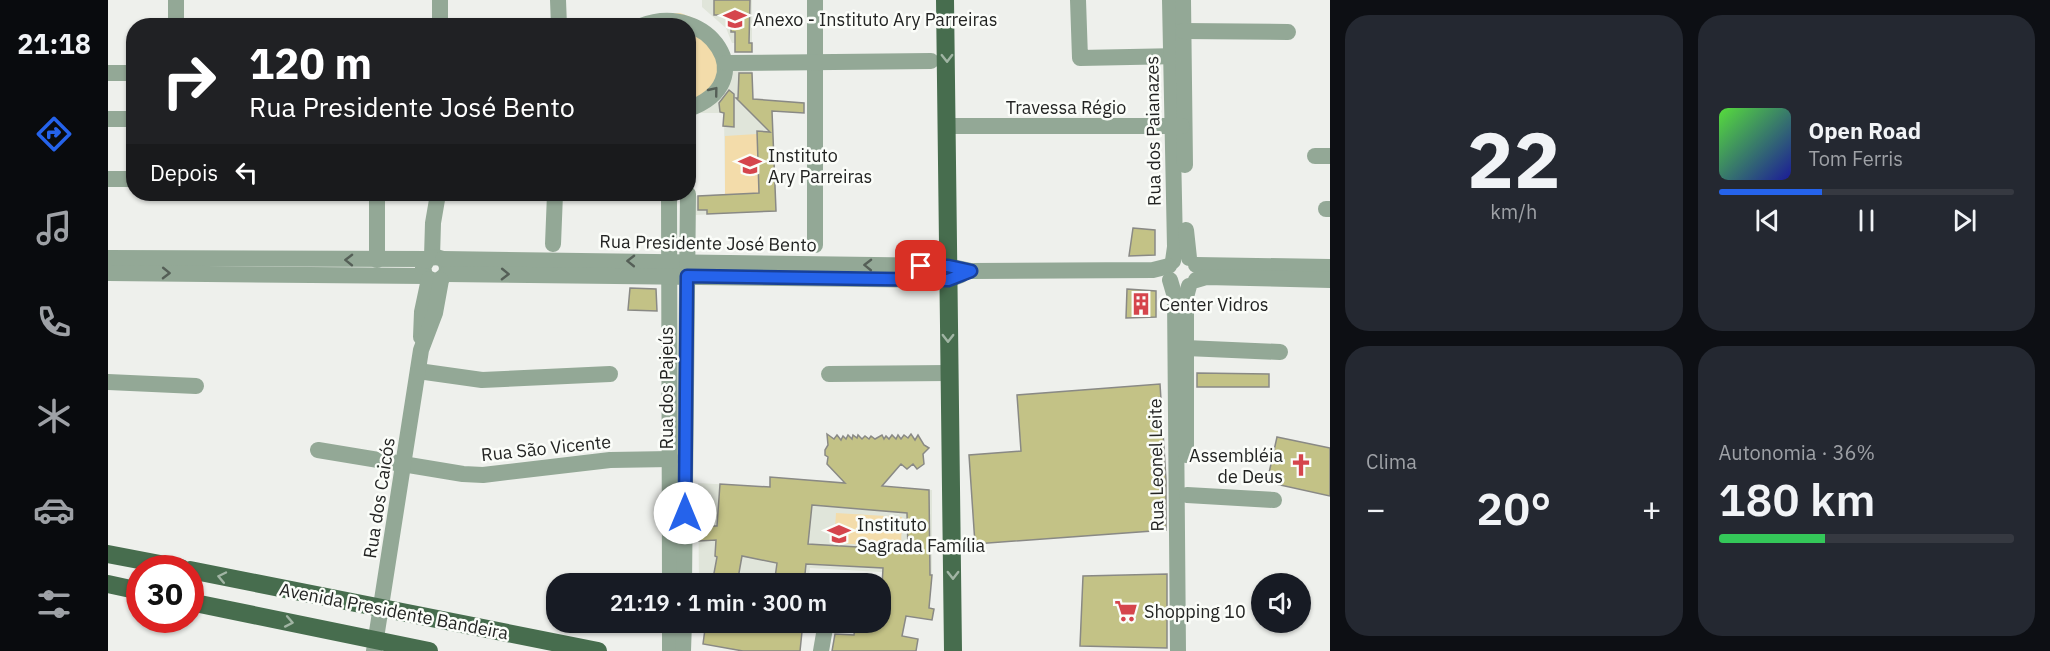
<!DOCTYPE html>
<html lang="pt">
<head>
<meta charset="utf-8">
<style>
	body { margin:0; font-family:"IBM Plex Sans",sans-serif; background:#242831; color:#f1f3f6; height:100vh; display:flex; flex-direction:column; font-size:22px; white-space:nowrap }
	* { box-sizing:border-box; margin:0 }
	p { font-size:20px; color:#9ea1a6 }
	.icon { flex:none; width:33px; height:33px; fill:none; stroke:currentColor; stroke-width:2; stroke-linecap:round; stroke-linejoin:round }
	.map { position:relative; flex:1; overflow:hidden }
	.side { display:flex; flex-direction:column; gap:15px; padding:15px; background:#0d0f14; width:720px }
	.side>* { flex:none }
	.top-card { position:absolute; left:18px; top:18px; width:570px; height:183px; border-radius:24px; box-shadow:0 2px 4px #0004; background:#202124; color:#fff; overflow:hidden }
	.buttons { position:absolute; left:1143px; top:573px; display:grid; gap:12px }
	.buttons a { display:grid; place-items:center; width:60px; height:60px; border-radius:50%; background:#171b24; box-shadow:0 2px 4px #0004; font-size:30px }
	.speed { position:absolute; left:18px; top:555px; display:flex; gap:12px; font-size:30px; font-weight:700; text-align:center }
	.speed>* { display:grid; place-content:center; width:78px; height:78px; border-radius:50%; background:#171b24; box-shadow:0 2px 4px #0004; line-height:1 }
	.speed .limit { border:9px solid #d22; background:#fff; color:#111 }
	.pin { position:absolute; display:grid; place-items:center; width:51px; height:51px; color:#fff; margin:-26px; border-radius:12px; box-shadow:0 3px 9px #0006 }
	.me { position:absolute; width:66px; margin:-33px; rotate:0deg; stroke-linejoin:round; filter:drop-shadow(0 0 4px #0008) }
	.turn { display:flex; align-items:center; gap:21px; height:126px; padding:0 24px; font-size:27px }
	.turn .icon { width:78px; height:78px; stroke-width:2.5 }
	.turn b { display:block; font-size:42px; line-height:51px }
	.then { display:flex; align-items:center; height:57px; padding:0 24px; background:#0003; gap:12px; font-size:22px }
	.big { font-size:45px; font-weight:600; line-height:1.1 }
	.side .tile { flex:1; display:flex; flex-direction:column; justify-content:center; gap:9px; min-width:0; padding:0 21px; border-radius:24px; background:#242831 }
	.side .dial { align-items:center; gap:0 }
	.dial b { font-size:78px; line-height:1 }
	.song { display:flex; align-items:center; gap:18px }
	.cover { width:72px; height:72px; border-radius:9px; background:linear-gradient(135deg,hsl(110 70% 55%),hsl(240 70% 35%)) }
	.played { height:6px; border-radius:3px; background:linear-gradient(90deg,#2563eb 35%,#363941 35%) }
	.keys { display:flex; justify-content:space-around; direction:ltr }
	.heat { display:flex; justify-content:space-between; align-items:center; font-size:33px; direction:ltr }
	.charge { height:9px; border-radius:4px; background:linear-gradient(90deg,#34c759 36%,#363941 0) }
	.side .tiles { flex:1; display:grid; gap:15px; grid-template-columns:repeat(2,1fr) }
	.trip { position:absolute; left:438px; top:573px; width:345px; height:60px; border-radius:24px; background:#171b24; box-shadow:0 2px 4px #0004; font-weight:600; line-height:60px; text-align:center }
	main { display:flex; flex:1; min-height:0 }
	.tab-bar { display:flex; flex-direction:column; width:108px; justify-content:space-around; align-items:center; background:#090b0e; color:#9ea1a6 }
	.tab-bar .icon { width:42px; height:42px }
	.tab-bar .selected { color:#2563eb }
	.tab-bar b { font-size:27px; color:#f1f3f6 }
	.map>svg:first-child { display:block }
	.built { fill:#e0e5da }
	.green { fill:#f3dcaa }
	.building { fill:#c3c286; stroke:#898985; stroke-width:1.5; fill-rule:evenodd }
	.lines { fill:none; stroke-linecap:round; stroke-linejoin:round }
	.minor { stroke:#93a896; stroke-width:16 }
	.major { stroke:#476d4e; stroke-width:18 }
	.oneway { stroke:#a1b5a4 }
	.oneway2 { stroke:#555f57 }
	.route-casing { stroke:#184099; stroke-width:15 }
	.route { stroke:#2563eb; stroke-width:10 }
	.labels { text-anchor:middle; dominant-baseline:central; stroke-width:5; stroke-linejoin:round; paint-order:stroke }
	.poi-label { font-size:18px; fill:#232423; stroke:#fbfdf9; text-anchor:start }
	.street-label { font-size:18px; fill:#232423; stroke:#fbfdf9 }
</style>
</head>
<body>
<main>
<nav class="tab-bar">
<b>21:18</b>
<svg class="icon selected" aria-label="directions" viewBox="0 0 24 24"><path d="M12 3l9 9-9 9-9-9zM9 14v-3h6M13 9l2 2-2 2"/></svg>
<svg class="icon" aria-label="music" viewBox="0 0 24 24"><path d="M9 18V5l10-2v13"/><circle cx="6" cy="18" r="3"/><circle cx="16" cy="16" r="3"/></svg>
<svg class="icon" aria-label="phone" viewBox="0 0 24 24"><path d="M5 4h4l2 5-3 2q2 4 5 5l2-3 5 2v4C11 20 4 13 5 4z"/></svg>
<svg class="icon" aria-label="climate" viewBox="0 0 24 24"><path d="M12 3v18M4 7l16 10M4 17L20 7"/></svg>
<svg class="icon" aria-label="car" viewBox="0 0 24 24"><path d="M5 17H2v-5l4-1 3-4h7l3 4 3 1v5h-3M9 17h6M6 11h13"/><circle cx="7" cy="17" r="2"/><circle cx="17" cy="17" r="2"/></svg>
<svg class="icon" aria-label="filters" viewBox="0 0 24 24"><path d="M4 7h16M4 17h16"/><circle cx="9" cy="7" r="2"/><circle cx="15" cy="17" r="2"/></svg>
</nav>
<div class="map">
<svg width="1222" height="651" viewBox="0 0 1222 651">
	<rect width="100%" height="100%" fill="#eef0ec"/>
	<g class="built">
		<polygon points="594,0 644,0 644,43 624,43 618,28 594,7"/>
		<polygon points="644,67 645,100 697,103 696,113 663,111 668,211 588,215 587,196 617,194 616,113 589,113 625,68"/>
		<polygon points="662,477 824,490 824,575 702,568 700,583 591,583 590,483 661,487"/>
	</g>
	<g class="green">
		<path d="M572 13C618 29 615 46 606 88L581 106 580 26 555 14Z"/>
		<polygon points="649,134 651,193 617,195 617,136"/>
		<polygon points="728,513 794,517 793,547 726,543"/>
	</g>
	<g class="building">
		<polygon points="606,0 642,0 641,43 644,43 644,52 627,52 627,32 623,32 623,15 606,15"/>
		<polygon points="631,73 644,73 645,99 696,103 696,113 664,111 668,211 599,214 599,210 590,210 590,196 651,193 649,131 662,132 628,98 630,98"/>
		<polygon points="621,90 626,94 626,127 615,126 616,113 612,112 611,103"/>
		<polygon points="1025,228 1047,230 1047,255 1021,256"/>
		<polygon points="522,288 548,289 549,311 520,310"/>
		<polygon points="1019,289 1048,291 1048,317 1018,318"/>
		<polygon points="1089,373 1161,374 1161,387 1089,387"/>
		<polygon points="1052,384 1058,480 1058,530 867,544 861,455 913,451 909,395"/>
		<path d="M719 434 726 439 729 435 733 440 735 436 738 439 740 435 744 439 745 435 749 438 750 435 754 439 757 436 761 439 763 436 767 439 774 435 776 439 778 436 781 439 784 435 788 439 790 435 793 439 796 435 800 438 803 434 807 440 810 435 816 445 821 448 815 454 816 464 809 469 805 464 799 469 793 464 774 486 821 490 822 575H824L821 608 826 609 824 620 798 616 794 636 810 639 808 651H724L727 634 746 635 747 627 769 630 770 622H772L775 568 698 564 696 584H677L678 580 667 578 669 563 634 556 629 584H604L609 557 607 556 608 540 591 541V526H609L612 484 662 487V477L737 483 719 464 720 457 717 455V450L720 445ZM704 505 799 513 800 550 700 544Z"/>
		<polygon points="1169,437 1222,448 1222,496 1159,482"/>
		<polygon points="1059,574 1059,648 972,646 975,576"/>
		<polygon points="598,622 695,622 692,651 635,651 595,644"/>
	</g>
	<g class="lines">
		<g class="minor">
			<polyline points="68,0 68,26"/>
			<polyline points="450,0 451,26"/>
			<polyline points="707,0 707,245"/>
			<polyline points="970,0 972,58 1072,56"/>
			<polyline points="1062,0 1067,247 1065,261"/>
			<polyline points="1075,0 1077,165"/>
			<polyline points="332,26 332,0"/>
			<path d="M533 26C600 0 657 82 580 109"/>
			<polyline points="1075,31 1180,32"/>
			<polyline points="618,63 823,61"/>
			<polyline points="0,73 26,73"/>
			<polyline points="0,119 26,119"/>
			<polyline points="840,126 1074,126"/>
			<polyline points="1207,156 1222,156"/>
			<polyline points="0,179 26,179"/>
			<polyline points="561,194 562,584"/>
			<polyline points="1218,209 1222,209"/>
			<polyline points="1078,230 1081,258"/>
			<polyline points="445,244 447,194"/>
			<polyline points="324,257 325,223 330,194"/>
			<path d="M0 258 320 259C341 250 347 279 325 281L317 276 315 267 320 259"/>
			<polyline points="335,259 840,266 863,271 1045,270 1061,266"/>
			<polyline points="269,260 269,194"/>
			<polyline points="1088,265 1222,267"/>
			<polyline points="0,273 317,276"/>
			<polyline points="339,274 840,280 853,275"/>
			<polyline points="1062,280 1067,297 1070,651"/>
			<polyline points="1088,280 1098,277 1222,280"/>
			<polyline points="313,337 314,312 321,279"/>
			<polyline points="1078,348 1172,352"/>
			<polyline points="310,371 374,380 502,374"/>
			<polyline points="721,374 840,373"/>
			<polyline points="0,382 88,386"/>
			<polyline points="210,450 355,474 375,475 502,460 563,459"/>
			<polyline points="1078,455 1078,297 1081,286"/>
			<polyline points="1079,495 1166,500"/>
			<polyline points="576,584 580,194"/>
			<polyline points="266,651 313,350 327,313 333,280"/>
			<polyline points="562,651 562,622"/>
			<polyline points="575,651 576,622"/>
			<polyline points="713,651 718,622"/>
		</g>
		<g class="major">
			<polyline points="837,0 845,651"/>
			<polyline points="0,554 73,568"/>
			<polyline points="82,570 490,651"/>
			<polyline points="0,584 32,591"/>
			<polyline points="82,602 321,651"/>
		</g>
	</g>
	<defs><path id="oneway-chevron" d="M-2-3.5L2.5 0L-2 3.5" fill="none" stroke-width="1.6" stroke-linecap="round" stroke-linejoin="round" transform="scale(1.5)"/></defs>
	<g class="oneway">
		<use href="#oneway-chevron" transform="translate(839 58) rotate(89)"/>
		<use href="#oneway-chevron" transform="translate(840 338) rotate(90)"/>
		<use href="#oneway-chevron" transform="translate(845 575) rotate(90)"/>
		<use href="#oneway-chevron" transform="translate(114 577) rotate(-168)"/>
		<use href="#oneway-chevron" transform="translate(181 622) rotate(11)"/>
	</g>
	<g class="oneway2">
		<use href="#oneway-chevron" transform="translate(606 91) rotate(-51)"/>
		<use href="#oneway-chevron" transform="translate(241 260) rotate(-179)"/>
		<use href="#oneway-chevron" transform="translate(523 261) rotate(-179)"/>
		<use href="#oneway-chevron" transform="translate(760 265) rotate(-179)"/>
		<use href="#oneway-chevron" transform="translate(58 273) rotate(1)"/>
		<use href="#oneway-chevron" transform="translate(397 274) rotate(1)"/>
	</g>
	<g class="lines">
		<g class="route-casing">
			<polyline id="route" points="577,513 579,276 840,280 863,271 840,266 813,266"/>
		</g>
		<use href="#route" class="route"/>
	</g>
	<defs>
		<g id="school-bare" transform="scale(1.8)"><path d="M0-5L7-2L0 1L-7-2ZM-4 1L0 2.5L4 1V4Q0 6-4 4Z" fill="#d5454c" stroke="#fbfdf9" stroke-width="2.5" paint-order="stroke"/></g>
		<g id="building-bare" transform="scale(1.8)"><path d="M-4-6H4V6H1V3H-1V6H-4ZM-2.5-4.3h1.7v1.8h-1.7ZM.8-4.3h1.7v1.8H.8ZM-2.5-1h1.7V.8h-1.7ZM.8-1h1.7V.8H.8Z" fill="#d5454c" stroke="#fbfdf9" stroke-width="2.5" paint-order="stroke"/></g>
		<g id="church-bare" transform="scale(1.8)"><path d="M-1.2-6h2.4v3.5h3.3v2.4h-3.3V6h-2.4V-.1h-3.3v-2.4h3.3Z" fill="#d5454c" stroke="#fbfdf9" stroke-width="2.5" paint-order="stroke"/></g>
		<g id="supermarket-bare" transform="scale(1.8)"><path d="M-6-5.5h2.5l.6 2H6L4.5 2H-2.5L-4.4-4H-6ZM-1.5 3.2a1.3 1.3 0 1 0 .1 0ZM3 3.2a1.3 1.3 0 1 0 .1 0Z" fill="#d5454c" stroke="#fbfdf9" stroke-width="2.5" paint-order="stroke"/></g>
	</defs>
	<g fill-rule="evenodd">
		<use href="#school-bare" x="627" y="19"/>
		<use href="#school-bare" x="642" y="165"/>
		<use href="#building-bare" x="1033" y="304"/>
		<use href="#church-bare" x="1193" y="465"/>
		<use href="#school-bare" x="731" y="534"/>
		<use href="#supermarket-bare" x="1018" y="611"/>
	</g>
	<g class="labels">
		<g class="poi-label">
			<text x="645" y="19">Anexo - Instituto Ary Parreiras</text>
			<text x="660" y="155">Instituto<tspan x="660" dy="21">Ary Parreiras</tspan></text>
			<text x="1051" y="304">Center Vidros</text>
			<text x="1175" y="455" text-anchor="end">Assembléia<tspan x="1175" dy="21">de Deus</tspan></text>
			<text x="749" y="524">Instituto<tspan x="749" dy="21">Sagrada Família</tspan></text>
			<text x="1036" y="611">Shopping 10</text>
		</g>
		<g class="street-label">
			<text x="958" y="107">Travessa Régio</text>
			<text transform="translate(1045 131) rotate(-91)">Rua dos Paianazes</text>
			<text transform="translate(600 243) rotate(1)">Rua Presidente José Bento</text>
			<text transform="translate(558 388) rotate(-90)">Rua dos Pajeús</text>
			<text transform="translate(438 448) rotate(-6)">Rua São Vicente</text>
			<text transform="translate(1048 465) rotate(-91)">Rua Leonel Leite</text>
			<text transform="translate(271 498) rotate(-81)">Rua dos Caicós</text>
			<text transform="translate(286 611) rotate(11)">Avenida Presidente Bandeira</text>
		</g>
	</g>
</svg>
<div class="buttons">
<a><svg class="icon" aria-label="sound" viewBox="0 0 24 24"><path d="M4 9h4l5-4v14l-5-4H4zM17 9q2 3 0 6"/></svg></a>
</div>
<div class="speed"><div class="limit">30</div></div>
<div class="pin" style="left:813px;top:266px;background:#d93025"><svg class="icon" aria-label="arrive" viewBox="0 0 24 24"><path d="M6 21V4h12l-3 4 3 4H6"/></svg></div>
<svg class="me" style="left:577px;top:513px" viewBox="-20 -20 40 40"><circle r="19" fill="#fff"/><path d="M0-13L10 11 0 6-10 11z" fill="#2563eb"/></svg>
<div class="trip">21:19 · 1 min · 300 m</div>
<div class="top-card">
<div class="turn"><svg class="icon" aria-label="right" viewBox="0 0 24 24"><path d="M7 20v-9h11M14 6l5 5-5 5"/></svg><div><b>120 m</b>Rua Presidente José Bento</div></div>
<div class="then">Depois<svg class="icon" aria-label="left" viewBox="0 0 24 24"><path d="M17 20v-9H6M10 6l-5 5 5 5"/></svg></div>
</div>
</div>
<section class="side">
<div class="tiles">
<div class="tile dial"><b>22</b><p>km/h</p></div>
<div class="tile">
<div class="song"><i class="cover"></i><div><b>Open Road</b><p>Tom Ferris</p></div></div>
<div class="played"></div>
<div class="keys"><svg class="icon" aria-label="previous" viewBox="0 0 24 24"><path d="M18 5L8 12l10 7zM5 5v14"/></svg><svg class="icon" aria-label="pause" viewBox="0 0 24 24"><path d="M8 5v14M16 5v14"/></svg><svg class="icon" aria-label="next" viewBox="0 0 24 24"><path d="M6 5l10 7-10 7zM19 5v14"/></svg></div>
</div>
<div class="tile"><p>Clima</p>
<div class="heat"><a>−</a><b class="big">20°</b><a>+</a></div>
</div>
<div class="tile"><p>Autonomia · 36%</p><b class="big">180 km</b><div class="charge"></div></div>
</div>
</section>
</main>
</body>
</html>
